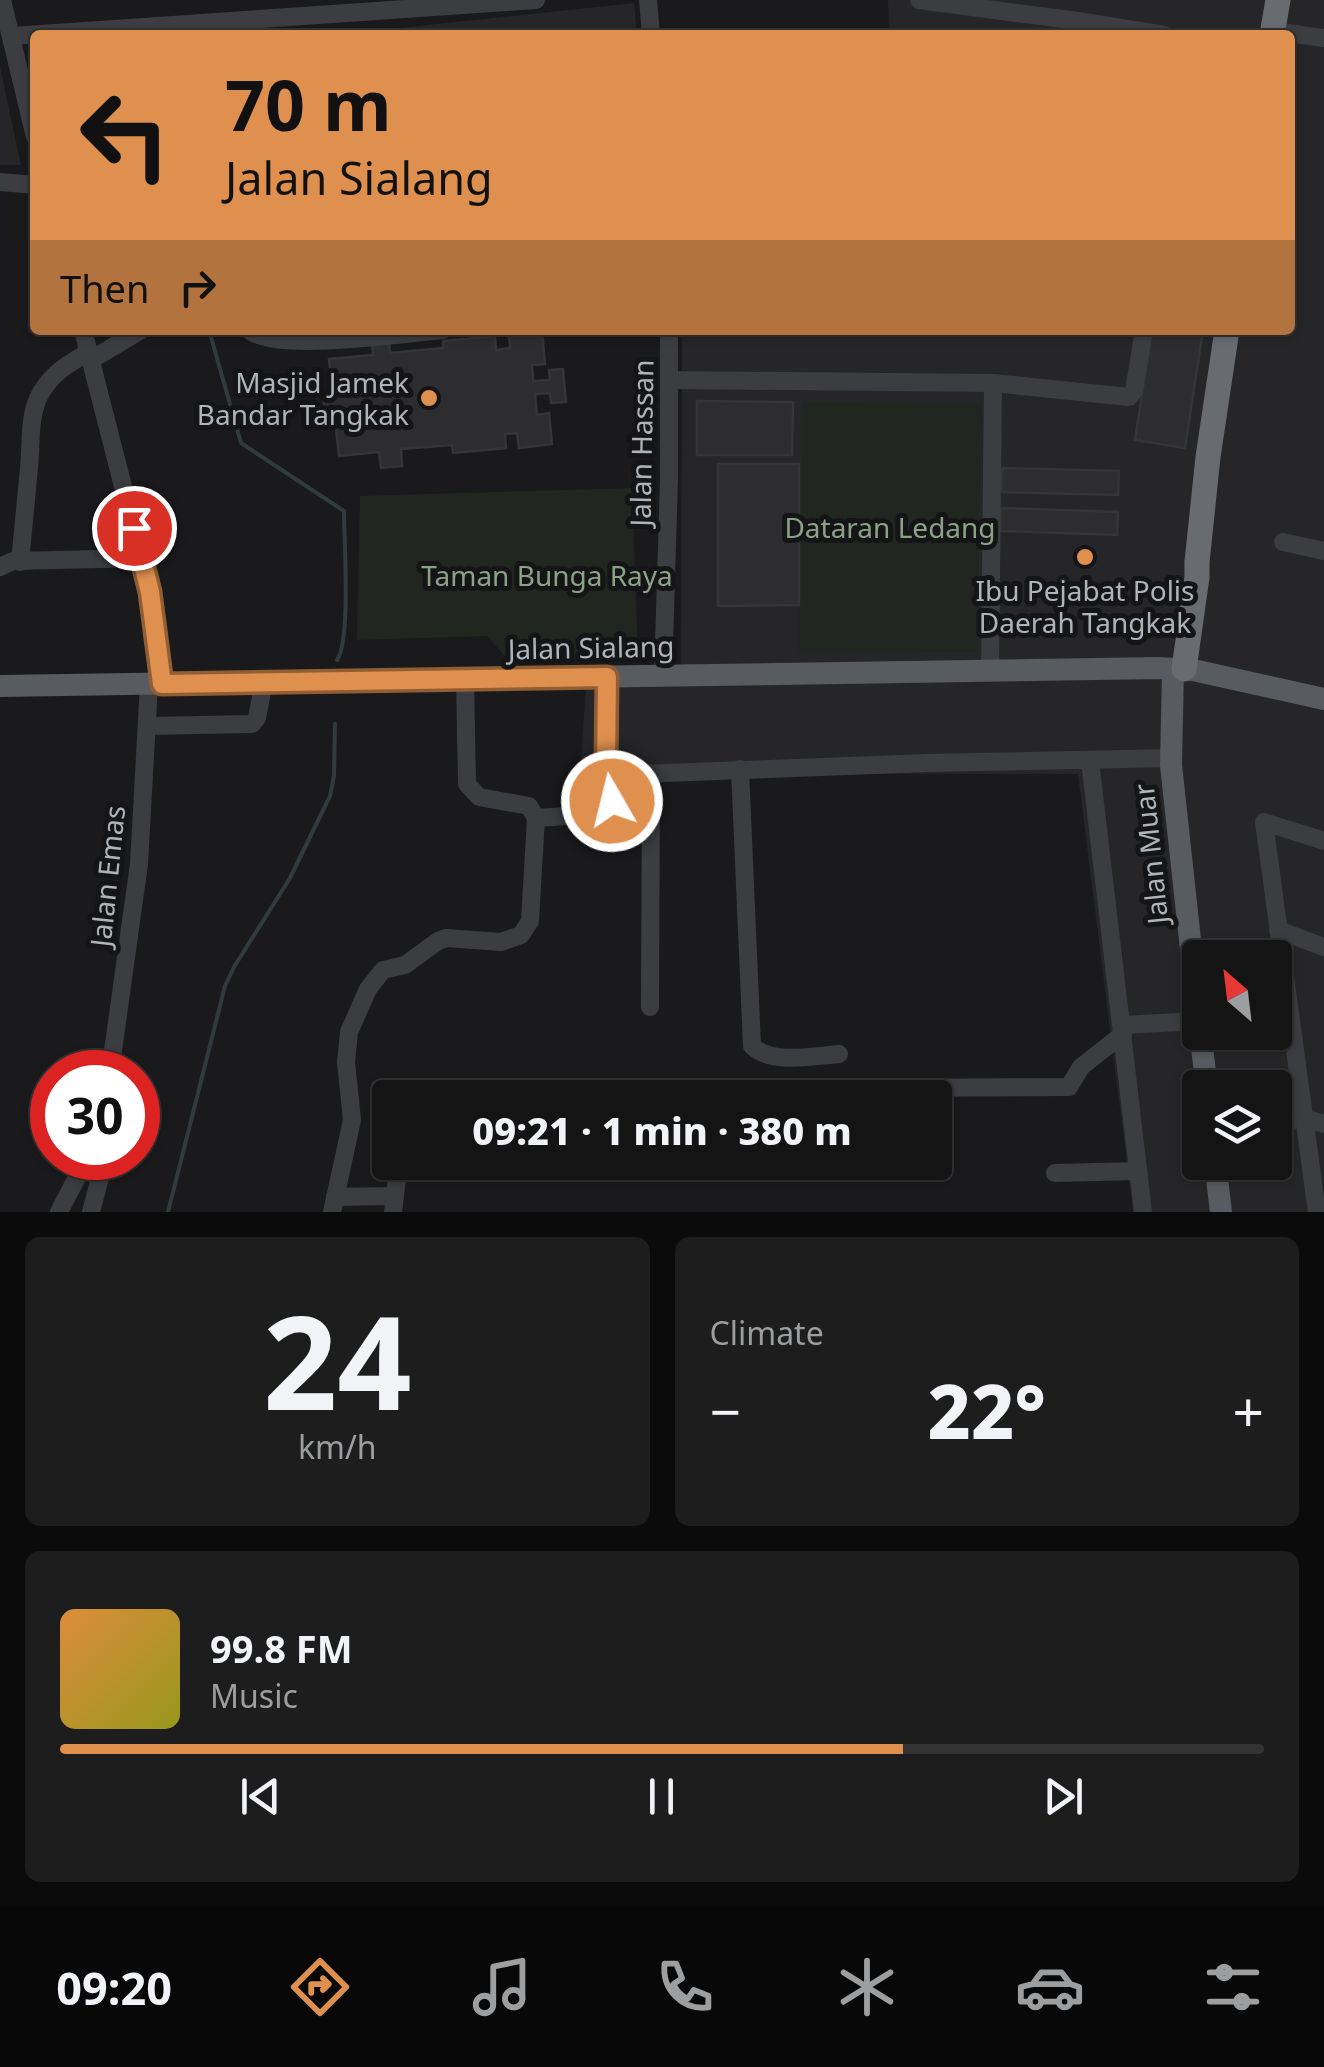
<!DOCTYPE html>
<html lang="en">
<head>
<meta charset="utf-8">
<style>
	body { margin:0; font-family:"Noto Sans",sans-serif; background:#1d1d1e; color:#f1f3f6; height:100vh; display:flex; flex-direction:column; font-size:38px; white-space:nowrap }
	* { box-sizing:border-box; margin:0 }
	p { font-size:32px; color:#9d9ea0 }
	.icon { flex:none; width:55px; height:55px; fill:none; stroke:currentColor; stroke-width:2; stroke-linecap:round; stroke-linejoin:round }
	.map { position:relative; height:1212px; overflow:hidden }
	.details { display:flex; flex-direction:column; gap:25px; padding:25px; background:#0b0b0c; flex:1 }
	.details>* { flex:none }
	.hud { position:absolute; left:30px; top:30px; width:1265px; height:305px; border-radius:10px; box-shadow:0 2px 8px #0004,0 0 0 2px #333334; background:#df904f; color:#111; overflow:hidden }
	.needle { width:65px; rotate:332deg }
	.controls { position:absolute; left:1182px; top:940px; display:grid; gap:20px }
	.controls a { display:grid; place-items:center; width:110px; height:110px; border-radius:10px; background:#141415; box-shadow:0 2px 8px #0004,0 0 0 2px #333334; font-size:50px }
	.speed { position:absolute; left:30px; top:1050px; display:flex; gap:20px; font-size:50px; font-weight:700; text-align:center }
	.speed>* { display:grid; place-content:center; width:130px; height:130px; border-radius:50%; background:#141415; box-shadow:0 2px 8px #0004,0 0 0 2px #333334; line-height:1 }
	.speed .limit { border:15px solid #d22; background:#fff; color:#111 }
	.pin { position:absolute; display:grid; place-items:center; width:85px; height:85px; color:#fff; margin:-42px; border:5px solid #fff; border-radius:50%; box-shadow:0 2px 10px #0007 }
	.me { position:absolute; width:110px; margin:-55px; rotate:352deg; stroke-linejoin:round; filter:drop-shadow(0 0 8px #0008) }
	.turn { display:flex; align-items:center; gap:35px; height:210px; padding:0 30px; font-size:45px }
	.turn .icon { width:130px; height:130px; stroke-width:2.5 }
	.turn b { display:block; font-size:70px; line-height:85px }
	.then { display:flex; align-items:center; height:95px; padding:0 30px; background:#0003; gap:20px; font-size:38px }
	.big { font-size:75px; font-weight:800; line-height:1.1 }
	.details .tile { flex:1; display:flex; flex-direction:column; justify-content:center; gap:15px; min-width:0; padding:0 35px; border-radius:15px; background:#1d1d1e }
	.details .dial { align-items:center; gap:0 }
	.dial b { font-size:130px; line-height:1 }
	.song { display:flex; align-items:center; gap:30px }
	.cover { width:120px; height:120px; border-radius:15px; background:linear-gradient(135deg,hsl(30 70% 55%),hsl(60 70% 35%)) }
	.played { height:10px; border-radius:5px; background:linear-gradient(90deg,#df904f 70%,#333334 70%) }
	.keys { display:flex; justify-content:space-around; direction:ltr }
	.heat { display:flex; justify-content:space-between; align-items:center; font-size:55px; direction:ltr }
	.details .tiles { flex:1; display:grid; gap:25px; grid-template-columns:1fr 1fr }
	.tile:last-child { grid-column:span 2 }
	.trip { position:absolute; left:372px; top:1080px; width:580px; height:100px; border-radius:10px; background:#141415; box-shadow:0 2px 8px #0004,0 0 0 2px #333334; font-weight:800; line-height:100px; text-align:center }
	.menu { display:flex; height:160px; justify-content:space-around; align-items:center; background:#080808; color:#9d9ea0 }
	.menu .icon { width:70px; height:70px }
	.menu .on { color:#df904f }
	.menu b { font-size:45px; color:#f1f3f6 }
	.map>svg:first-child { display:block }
	.built { fill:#262629; fill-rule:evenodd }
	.green { fill:#212620 }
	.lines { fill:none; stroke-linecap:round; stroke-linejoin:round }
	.stream { stroke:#313b3e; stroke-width:4 }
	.building { fill:#2d2d30; stroke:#343537; stroke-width:2.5 }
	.minor { stroke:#3b3d40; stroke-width:18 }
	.major { stroke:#585b5f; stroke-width:22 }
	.highway { stroke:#686c71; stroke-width:25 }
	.route-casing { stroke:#915e33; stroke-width:25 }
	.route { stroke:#df904f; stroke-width:18 }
	.poi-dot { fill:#df904f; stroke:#151517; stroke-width:4 }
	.labels { text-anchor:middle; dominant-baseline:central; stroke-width:10; stroke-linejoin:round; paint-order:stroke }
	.poi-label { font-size:28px; fill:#aeb4ba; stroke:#151517; text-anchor:end }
	.street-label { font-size:28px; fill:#aeb4ba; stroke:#151517 }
	.park-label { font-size:28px; fill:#8ba287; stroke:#151517 }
</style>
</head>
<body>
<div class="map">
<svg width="1324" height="1212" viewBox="0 0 1324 1212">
	<rect width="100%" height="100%" fill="#1a1a1c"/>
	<g class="built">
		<path d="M888 0H1324V1212H1133L1078 774 580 773 587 673 681 672 682 330H1290V35H889ZM1200 958H1275V1032H1200ZM1200 1088H1275V1162H1200Z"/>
		<polygon points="634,3 637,35 333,35"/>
		<polygon points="0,67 21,165 0,165"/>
	</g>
	<g class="green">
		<polygon points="802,403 981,404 977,652 798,651"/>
		<polygon points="632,488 638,658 508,660 487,636 357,640 360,496"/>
	</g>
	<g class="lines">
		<g class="stream">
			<path d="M209 330 241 443 344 511C344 540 351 640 337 660"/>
			<polyline points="168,1212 225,986 234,967 290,878 330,796 334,776 335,724"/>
		</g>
	</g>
	<g class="building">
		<polygon points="1152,330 1203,330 1185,448 1135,440"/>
		<polygon points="542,331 545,364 532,365 533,381 550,380 549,370 563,369 566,402 551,403 550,393 535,394 537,415 549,413 552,444 519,448 517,433 505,434 506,448 453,453 452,445 401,449 402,466 381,468 379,452 339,456 335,420 326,421 323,395 332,394 329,359 373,355 372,342 389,341 390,353 443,348 443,341 495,336 496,350 510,348 509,334"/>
		<polygon points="697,401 793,402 792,455 697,455"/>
		<polygon points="718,464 799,464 799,605 718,606"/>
		<polygon points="1002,468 1119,471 1118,495 1001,492"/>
		<polygon points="1001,508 1118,512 1117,535 1000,531"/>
	</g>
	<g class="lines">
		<g class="minor">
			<polyline points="2,0 35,137"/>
			<polyline points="648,0 651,35"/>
			<polyline points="919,0 1078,21 1164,35"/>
			<polyline points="1273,31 1324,38"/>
			<polyline points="12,36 536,0"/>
			<polyline points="0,182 35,185"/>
			<polyline points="83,330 150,592 162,683"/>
			<path d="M249 330C275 353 404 333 443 330"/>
			<polyline points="91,360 141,330"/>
			<polyline points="669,380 993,383 1129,397 1134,391 1144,330"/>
			<polyline points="1283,542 1324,551"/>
			<path d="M20 562C23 530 26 499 29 468 32 440 27 409 46 385 57 370 73 361 89 352"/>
			<polyline points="0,567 13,561 142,558"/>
			<polyline points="990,671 993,383"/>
			<polyline points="663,676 669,480 669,330"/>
			<polyline points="607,677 606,764 607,768 613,775 927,763 1171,758"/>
			<polyline points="147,726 252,724 257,718 264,682"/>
			<polyline points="1090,761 1143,1212"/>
			<path d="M740 769 752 1046C772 1065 814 1056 839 1054"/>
			<polyline points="536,818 596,814 613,801 613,775"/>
			<polyline points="1278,930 1324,947"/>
			<polyline points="650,1007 651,774"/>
			<polyline points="1122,1025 1199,1021"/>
			<polyline points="110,1072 139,864 149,684"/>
			<polyline points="865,1088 1069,1087 1081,1067 1123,1034"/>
			<polyline points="1275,1123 1304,1118 1324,1124"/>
			<polyline points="1055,1173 1138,1171"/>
			<polyline points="335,1197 395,1196"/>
			<polyline points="59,1212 87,1158"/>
			<polyline points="91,1212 101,1174 101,1158"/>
			<polyline points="332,1212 352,1120 346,1062 349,1032 368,989 383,970 405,965 438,941 446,938 501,942 521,935 530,921 536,818 529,806 479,797 467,784 465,679"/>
			<polyline points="393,1212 399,1162"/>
			<polyline points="1317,1212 1264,822 1324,841"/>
		</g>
		<g class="major">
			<polyline points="1173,669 1171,765 1200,1032"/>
			<polyline points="0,686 1159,668 1193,670 1324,699"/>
			<polyline points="1200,1032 1207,1088"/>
			<polyline points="1215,1162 1221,1212"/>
		</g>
		<g class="highway">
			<polyline points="1272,35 1278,0"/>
			<polyline points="1184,669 1197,577 1197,562 1208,457 1227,330"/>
		</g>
	</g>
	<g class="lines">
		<g class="route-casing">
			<polyline id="route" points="134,528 150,592 162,684 607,677 606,764 607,768 614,774 612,801"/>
		</g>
		<use href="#route" class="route"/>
	</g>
	<g class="poi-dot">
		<circle cx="429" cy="398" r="10"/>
		<circle cx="1085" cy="557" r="10"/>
	</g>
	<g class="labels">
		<g class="poi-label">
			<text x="409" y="382">Masjid Jamek<tspan x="409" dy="32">Bandar Tangkak</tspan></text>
			<text x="1085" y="590" text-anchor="middle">Ibu Pejabat Polis<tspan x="1085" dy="32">Daerah Tangkak</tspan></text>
		</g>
		<g class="street-label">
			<text transform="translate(641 443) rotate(-89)">Jalan Hassan</text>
			<text transform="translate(591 647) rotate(-1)">Jalan Sialang</text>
			<text transform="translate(1150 854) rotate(-96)">Jalan Muar</text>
			<text transform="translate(107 876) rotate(-84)">Jalan Emas</text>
		</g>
		<g class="park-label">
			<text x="890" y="527">Dataran Ledang</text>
			<text x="547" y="575">Taman Bunga Raya</text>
		</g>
	</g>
</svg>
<div class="controls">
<a><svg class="needle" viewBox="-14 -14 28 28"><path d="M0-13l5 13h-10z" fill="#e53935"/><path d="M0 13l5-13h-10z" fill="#9d9ea0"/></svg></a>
<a><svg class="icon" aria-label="layers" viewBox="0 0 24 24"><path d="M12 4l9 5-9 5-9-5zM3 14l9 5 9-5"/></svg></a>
</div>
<div class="speed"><div class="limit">30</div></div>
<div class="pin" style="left:134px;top:528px;background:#d93025"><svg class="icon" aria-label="arrive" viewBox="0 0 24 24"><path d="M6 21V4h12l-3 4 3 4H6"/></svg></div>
<svg class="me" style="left:612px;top:801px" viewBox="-20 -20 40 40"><circle r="17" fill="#df904f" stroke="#fff" stroke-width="3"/><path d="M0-11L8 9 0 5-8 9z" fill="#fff"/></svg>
<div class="trip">09:21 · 1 min · 380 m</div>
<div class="hud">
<div class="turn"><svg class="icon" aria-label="left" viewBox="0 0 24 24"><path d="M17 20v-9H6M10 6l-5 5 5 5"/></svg><div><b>70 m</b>Jalan Sialang</div></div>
<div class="then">Then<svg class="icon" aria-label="right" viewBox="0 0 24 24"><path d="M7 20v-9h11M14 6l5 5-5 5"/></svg></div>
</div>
</div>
<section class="details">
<div class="tiles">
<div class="tile dial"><b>24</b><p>km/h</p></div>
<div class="tile"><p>Climate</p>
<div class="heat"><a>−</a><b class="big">22°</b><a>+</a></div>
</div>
<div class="tile">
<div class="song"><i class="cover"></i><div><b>99.8 FM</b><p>Music</p></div></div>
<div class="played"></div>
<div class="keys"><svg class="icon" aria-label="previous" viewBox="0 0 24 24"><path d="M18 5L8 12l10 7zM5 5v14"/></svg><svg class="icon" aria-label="pause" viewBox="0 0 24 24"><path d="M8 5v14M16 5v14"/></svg><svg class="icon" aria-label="next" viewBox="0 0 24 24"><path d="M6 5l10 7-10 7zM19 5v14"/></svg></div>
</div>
</div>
</section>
<nav class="menu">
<b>09:20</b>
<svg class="icon on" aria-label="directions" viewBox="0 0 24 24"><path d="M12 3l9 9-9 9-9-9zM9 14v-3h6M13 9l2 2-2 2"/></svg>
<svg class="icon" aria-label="music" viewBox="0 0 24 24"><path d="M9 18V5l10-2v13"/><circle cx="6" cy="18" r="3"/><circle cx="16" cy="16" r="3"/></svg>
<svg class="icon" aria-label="phone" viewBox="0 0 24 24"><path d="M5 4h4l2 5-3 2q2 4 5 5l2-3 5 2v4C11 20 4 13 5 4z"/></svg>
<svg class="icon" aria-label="climate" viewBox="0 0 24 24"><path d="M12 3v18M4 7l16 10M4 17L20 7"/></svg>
<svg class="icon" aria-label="car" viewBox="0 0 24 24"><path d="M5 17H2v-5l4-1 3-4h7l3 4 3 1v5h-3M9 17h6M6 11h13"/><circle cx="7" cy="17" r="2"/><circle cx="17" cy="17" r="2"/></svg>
<svg class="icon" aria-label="filters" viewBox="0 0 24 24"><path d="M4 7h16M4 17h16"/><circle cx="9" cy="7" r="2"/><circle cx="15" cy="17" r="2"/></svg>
</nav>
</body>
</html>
